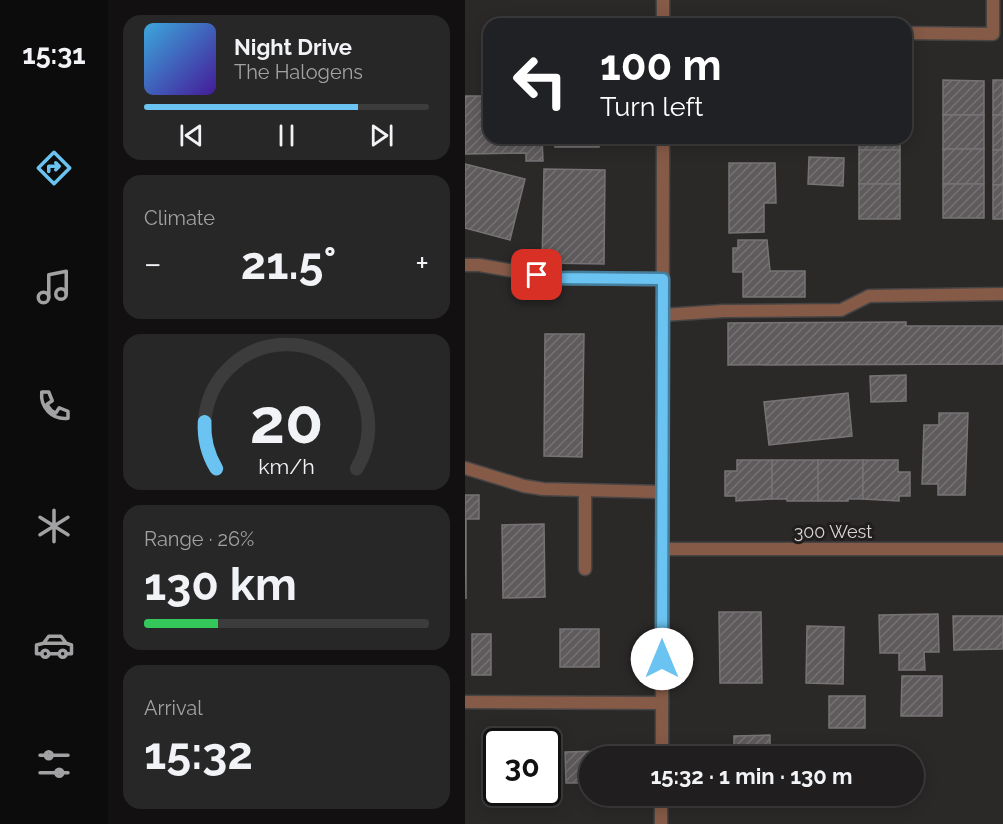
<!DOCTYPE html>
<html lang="en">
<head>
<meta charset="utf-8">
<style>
	body { margin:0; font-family:Raleway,sans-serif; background:#282727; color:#f1f3f6; height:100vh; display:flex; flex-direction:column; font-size:22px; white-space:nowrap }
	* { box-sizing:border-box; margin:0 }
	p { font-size:20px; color:#a2a2a4 }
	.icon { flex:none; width:33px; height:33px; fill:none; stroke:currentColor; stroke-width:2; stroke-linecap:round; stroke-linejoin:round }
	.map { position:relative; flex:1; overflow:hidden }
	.sheet { display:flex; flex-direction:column; gap:15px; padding:15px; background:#121010; width:357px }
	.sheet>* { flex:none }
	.guide { position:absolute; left:18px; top:18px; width:429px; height:126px; border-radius:18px; box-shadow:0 3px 15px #0003,0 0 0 2px #3d3c3c; background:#202124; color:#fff; overflow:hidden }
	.speed { position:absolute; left:18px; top:728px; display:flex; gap:12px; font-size:30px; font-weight:700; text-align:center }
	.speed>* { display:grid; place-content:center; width:78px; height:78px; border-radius:50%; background:#201e1e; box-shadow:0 3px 15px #0003,0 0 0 2px #3d3c3c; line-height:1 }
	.speed .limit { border:3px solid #111; border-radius:9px; background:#fff; color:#111 }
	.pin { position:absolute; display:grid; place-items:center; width:51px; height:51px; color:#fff; margin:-26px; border-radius:12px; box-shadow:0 3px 9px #0006 }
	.me { position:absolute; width:66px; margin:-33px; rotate:0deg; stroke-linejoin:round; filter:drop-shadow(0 0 4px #0008) }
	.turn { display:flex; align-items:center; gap:21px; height:126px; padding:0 18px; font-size:27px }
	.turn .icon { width:78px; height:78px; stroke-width:2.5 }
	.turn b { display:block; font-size:42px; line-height:51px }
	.big { font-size:45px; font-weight:700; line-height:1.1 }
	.sheet .card { flex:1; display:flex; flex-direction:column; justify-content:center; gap:9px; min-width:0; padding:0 21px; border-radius:18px; background:#282727 }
	.sheet .dial { align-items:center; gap:0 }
	.dial svg { height:156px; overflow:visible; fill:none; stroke:#3d3c3c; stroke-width:7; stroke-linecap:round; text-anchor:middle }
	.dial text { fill:#f1f3f6; stroke:none }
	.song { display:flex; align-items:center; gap:18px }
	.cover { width:72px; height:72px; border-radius:9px; background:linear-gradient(135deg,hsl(200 70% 55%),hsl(260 70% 35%)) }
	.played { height:6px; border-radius:3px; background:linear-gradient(90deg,#6ac3f1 75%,#3d3c3c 75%) }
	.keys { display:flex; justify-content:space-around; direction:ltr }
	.heat { display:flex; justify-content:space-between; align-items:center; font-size:33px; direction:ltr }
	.charge { height:9px; border-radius:4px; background:linear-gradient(90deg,#34c759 26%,#3d3c3c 0) }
	.trip { position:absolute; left:114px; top:746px; width:345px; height:60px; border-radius:30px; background:#201e1e; box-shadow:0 3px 15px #0003,0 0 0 2px #3d3c3c; font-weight:700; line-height:60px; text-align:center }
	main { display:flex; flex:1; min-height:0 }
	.menu { display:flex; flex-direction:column; width:108px; justify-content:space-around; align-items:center; background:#0d0c0c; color:#a2a2a4 }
	.menu .icon { width:42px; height:42px }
	.menu .active { color:#6ac3f1 }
	.menu b { font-size:27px; color:#f1f3f6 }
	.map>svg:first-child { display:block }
	.building { fill:url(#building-hatch); stroke:#777375; stroke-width:1.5 }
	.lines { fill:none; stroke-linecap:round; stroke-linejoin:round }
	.lane-casing { stroke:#464444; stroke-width:15 }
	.street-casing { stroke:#464444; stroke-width:15 }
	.lane { stroke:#855a47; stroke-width:12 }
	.street { stroke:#855a47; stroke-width:12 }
	.route-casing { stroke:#457f9d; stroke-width:15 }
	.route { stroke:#6ac3f1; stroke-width:10 }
	.labels { text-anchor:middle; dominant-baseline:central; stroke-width:6; stroke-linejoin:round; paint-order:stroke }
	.street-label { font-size:18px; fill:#d6d4d4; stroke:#221e1e }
</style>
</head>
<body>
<main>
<nav class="menu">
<b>15:31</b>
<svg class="icon active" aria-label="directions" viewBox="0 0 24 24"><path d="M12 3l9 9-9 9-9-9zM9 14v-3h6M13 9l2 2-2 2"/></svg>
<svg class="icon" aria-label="music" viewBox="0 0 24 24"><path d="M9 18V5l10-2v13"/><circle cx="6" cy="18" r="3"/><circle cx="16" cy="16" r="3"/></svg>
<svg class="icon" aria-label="phone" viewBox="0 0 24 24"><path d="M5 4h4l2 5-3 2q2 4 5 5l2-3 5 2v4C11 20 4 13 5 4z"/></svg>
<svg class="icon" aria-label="climate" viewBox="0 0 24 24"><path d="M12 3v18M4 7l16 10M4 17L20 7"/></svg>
<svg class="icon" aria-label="car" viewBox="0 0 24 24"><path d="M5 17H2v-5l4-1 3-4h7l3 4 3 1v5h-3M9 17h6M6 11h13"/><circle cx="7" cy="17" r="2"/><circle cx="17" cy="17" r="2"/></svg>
<svg class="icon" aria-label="filters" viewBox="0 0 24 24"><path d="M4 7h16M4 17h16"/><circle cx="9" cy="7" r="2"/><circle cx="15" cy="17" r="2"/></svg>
</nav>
<section class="sheet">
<div class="card">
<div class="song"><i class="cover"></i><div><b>Night Drive</b><p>The Halogens</p></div></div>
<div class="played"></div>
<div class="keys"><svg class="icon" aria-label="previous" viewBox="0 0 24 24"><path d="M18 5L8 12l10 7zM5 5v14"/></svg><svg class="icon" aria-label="pause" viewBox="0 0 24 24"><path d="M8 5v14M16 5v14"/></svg><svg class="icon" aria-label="next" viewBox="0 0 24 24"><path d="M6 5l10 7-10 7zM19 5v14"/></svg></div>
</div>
<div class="card"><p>Climate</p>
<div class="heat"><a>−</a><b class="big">21.5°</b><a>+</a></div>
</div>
<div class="card dial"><svg viewBox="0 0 100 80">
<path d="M14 69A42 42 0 1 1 86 69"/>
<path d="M14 69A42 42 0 0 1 8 45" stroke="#6ac3f1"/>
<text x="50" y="56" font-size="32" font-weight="700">20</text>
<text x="50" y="72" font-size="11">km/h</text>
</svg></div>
<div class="card"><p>Range · 26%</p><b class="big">130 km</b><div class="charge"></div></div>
<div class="card"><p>Arrival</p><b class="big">15:32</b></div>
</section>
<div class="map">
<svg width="538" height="824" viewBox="0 0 538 824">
	<defs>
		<pattern id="building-hatch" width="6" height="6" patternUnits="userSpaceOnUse" patternTransform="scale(1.5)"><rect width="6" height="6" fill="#5f5b5d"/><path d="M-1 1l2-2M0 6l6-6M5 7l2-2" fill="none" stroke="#757273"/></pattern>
	</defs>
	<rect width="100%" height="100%" fill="#2b2828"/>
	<g class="building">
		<polygon points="478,80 519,81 519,115 478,115"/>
		<rect x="528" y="80" width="10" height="35"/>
		<polygon points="0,96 24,96 24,138 77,138 78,161 61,161 61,153 0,154"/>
		<rect x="478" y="115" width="41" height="34"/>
		<rect x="528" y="115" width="10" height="35"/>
		<rect x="90" y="138" width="44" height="9"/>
		<polygon points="268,138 327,138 327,144 269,144"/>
		<rect x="394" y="138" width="41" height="12"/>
		<rect x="478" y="149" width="41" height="35"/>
		<rect x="394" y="150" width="41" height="34"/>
		<rect x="528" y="150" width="10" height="35"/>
		<polygon points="344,157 379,158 378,186 343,184"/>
		<polygon points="264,163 310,163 311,203 299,203 299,232 264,233"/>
		<polygon points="0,164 60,179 45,240 0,228"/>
		<polygon points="79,169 140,170 139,264 77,263"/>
		<rect x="394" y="184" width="41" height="35"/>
		<rect x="478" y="184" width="41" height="34"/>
		<rect x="528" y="185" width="10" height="34"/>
		<polygon points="273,240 302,240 305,271 340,271 340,297 278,297 278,272 268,272 268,248 273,248"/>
		<polygon points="441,322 441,326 538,326 538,364 263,365 263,323"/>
		<polygon points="80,334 119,334 117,457 79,456"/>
		<polygon points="441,375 441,401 406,402 405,376"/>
		<polygon points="383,393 387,436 304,445 299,402"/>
		<polygon points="474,413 503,413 500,495 473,495 473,484 457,484 459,425 474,425"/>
		<polygon points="272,460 307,460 307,499 271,501 271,496 260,496 260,471 272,471"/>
		<polygon points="307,460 353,460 353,501 322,501 322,499 307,499"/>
		<polygon points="353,460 398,460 398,499 383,499 383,501 353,501"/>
		<polygon points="398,460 433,460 433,472 445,472 445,496 434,496 434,501 398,499"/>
		<polygon points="0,495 14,495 14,519 1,519 1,599"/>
		<polygon points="79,524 80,597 38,598 37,525"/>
		<polygon points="254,612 296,612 297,683 255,683"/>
		<polygon points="473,614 474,652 459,652 460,670 434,670 434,653 415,653 414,615"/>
		<polygon points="488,616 538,616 538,649 489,650"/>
		<polygon points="342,626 379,627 378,684 341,683"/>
		<rect x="95" y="629" width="39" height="38"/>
		<rect x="7" y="634" width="19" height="41"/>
		<polygon points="437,676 477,676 477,716 436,716"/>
		<rect x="364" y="696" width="36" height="32"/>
		<polygon points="305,735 305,756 269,756 269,736"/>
		<polygon points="136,751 136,756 124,756 124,783 101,783 100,752"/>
		<polygon points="269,795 306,795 306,796 269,797"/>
	</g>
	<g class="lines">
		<g class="lane-casing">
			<g id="lane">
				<polyline points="441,33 528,34 528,0"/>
				<polyline points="0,265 14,265 90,278 198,279"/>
				<polyline points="198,315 258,311 376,310 404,296 538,294"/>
				<polyline points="0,468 59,486 78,489 197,492"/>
				<polyline points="120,569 120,491"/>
				<polyline points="0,702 197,703"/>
			</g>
		</g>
		<g class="street-casing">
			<g id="street">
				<polyline points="198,0 198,24"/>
				<polyline points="197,549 538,549"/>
				<polyline points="197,756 198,138"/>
				<polyline points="196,824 196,795"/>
			</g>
		</g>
		<use href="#lane" class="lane"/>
		<use href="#street" class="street"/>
	</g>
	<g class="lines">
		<g class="route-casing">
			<polyline id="route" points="72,275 90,278 198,279 197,659"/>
		</g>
		<use href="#route" class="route"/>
	</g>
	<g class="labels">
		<g class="street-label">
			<text x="368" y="531">300 West</text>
		</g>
	</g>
</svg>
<div class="speed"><div class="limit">30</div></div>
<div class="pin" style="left:72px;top:275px;background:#d93025"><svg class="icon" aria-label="arrive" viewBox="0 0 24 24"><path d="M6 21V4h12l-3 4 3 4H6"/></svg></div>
<svg class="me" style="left:197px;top:659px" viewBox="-20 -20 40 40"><circle r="19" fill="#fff"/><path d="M0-13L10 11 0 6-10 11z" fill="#6ac3f1"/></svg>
<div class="trip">15:32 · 1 min · 130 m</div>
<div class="guide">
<div class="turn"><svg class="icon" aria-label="left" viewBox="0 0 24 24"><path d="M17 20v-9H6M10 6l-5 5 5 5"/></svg><div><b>100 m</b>Turn left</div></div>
</div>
</div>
</main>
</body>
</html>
